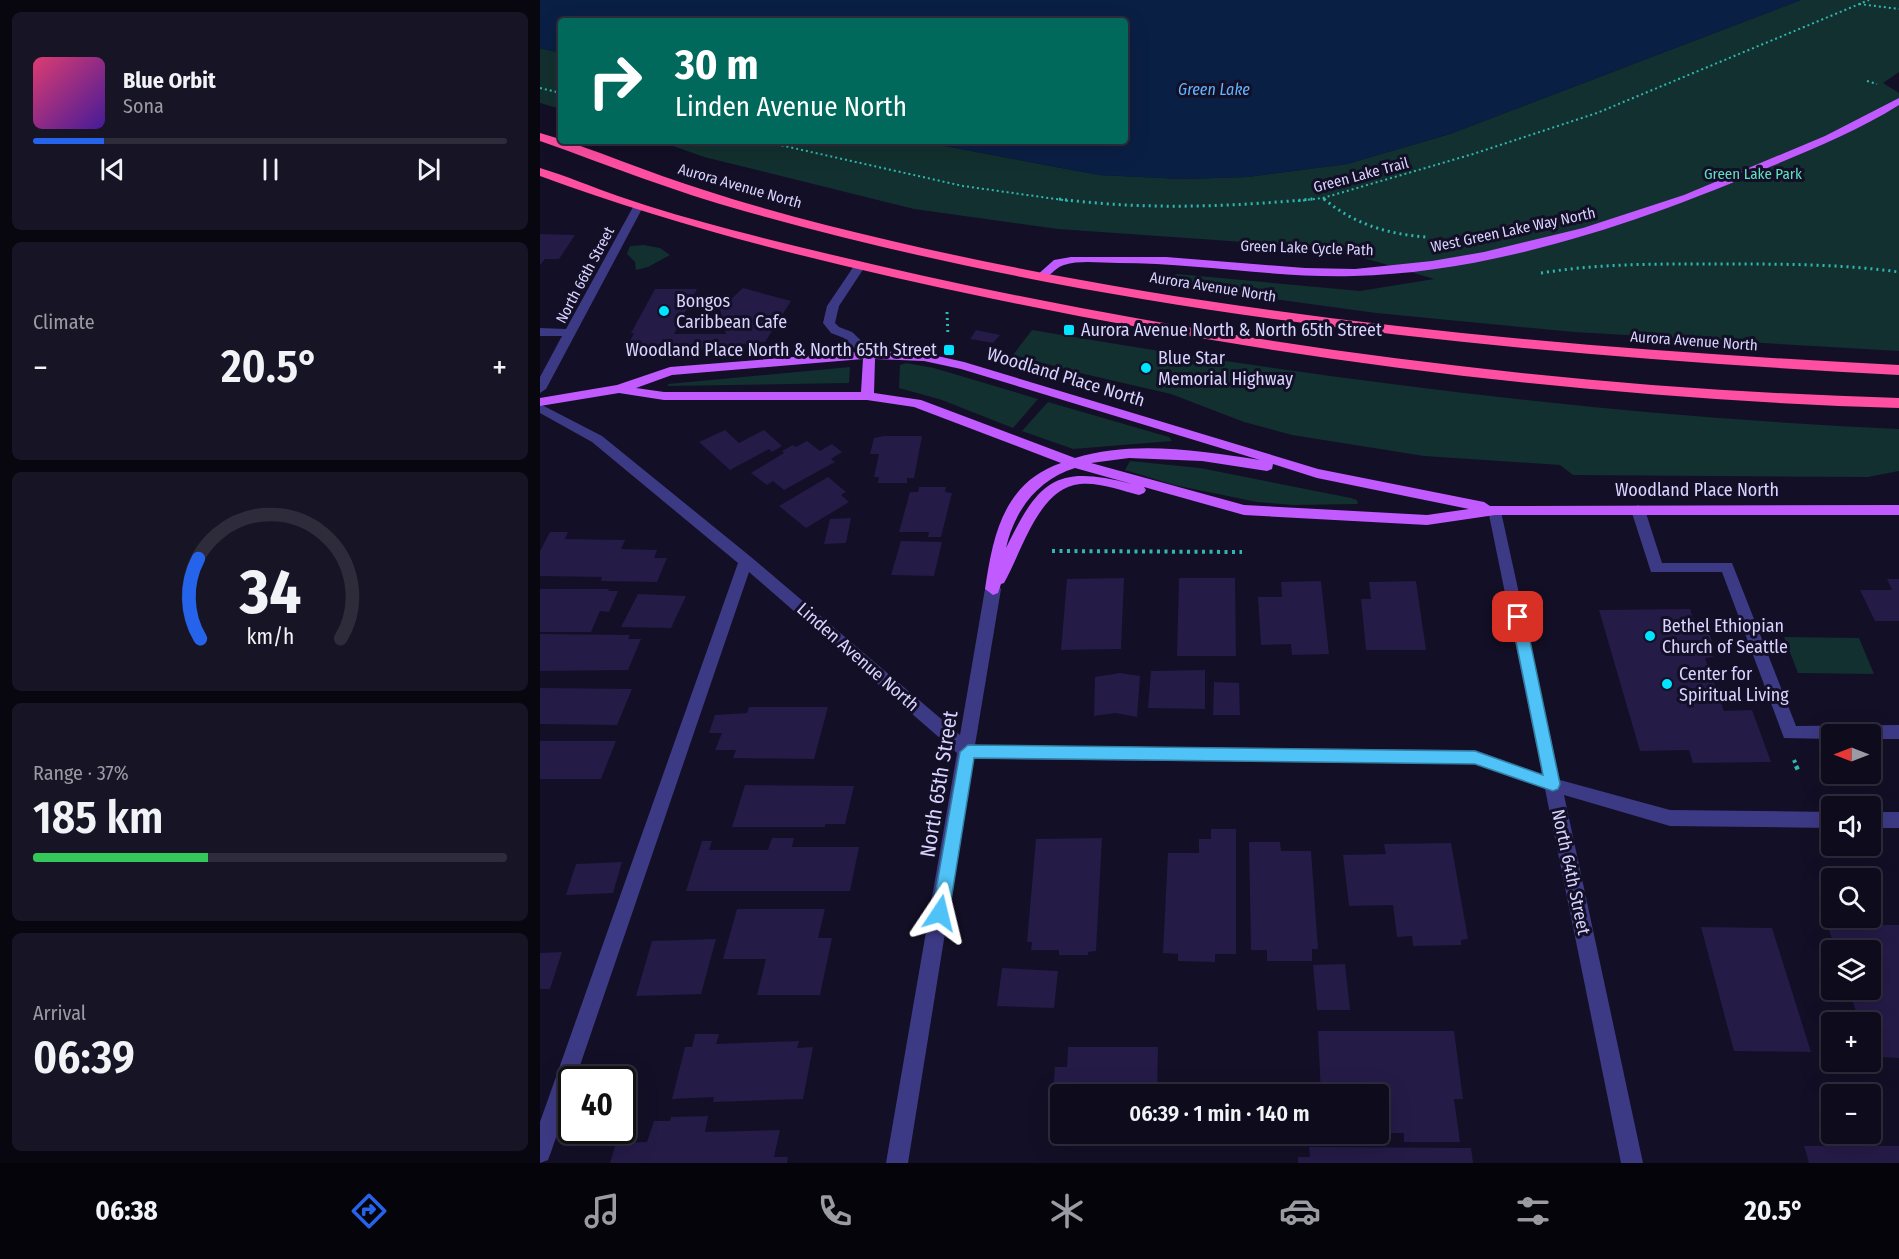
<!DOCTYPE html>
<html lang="en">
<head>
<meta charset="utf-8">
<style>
	body { margin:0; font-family:"Fira Sans Condensed",sans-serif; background:#171425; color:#f1f3f6; height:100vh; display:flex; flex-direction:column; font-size:22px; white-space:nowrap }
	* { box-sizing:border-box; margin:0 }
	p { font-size:20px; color:#9b9ba3 }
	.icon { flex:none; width:33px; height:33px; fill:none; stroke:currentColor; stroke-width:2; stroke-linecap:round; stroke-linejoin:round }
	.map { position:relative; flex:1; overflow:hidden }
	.details { display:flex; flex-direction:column; gap:12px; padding:12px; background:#08060f; width:540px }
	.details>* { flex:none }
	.guide { position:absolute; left:18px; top:18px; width:570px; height:126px; border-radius:6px; box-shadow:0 6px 24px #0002,0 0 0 2px #2e2b3b; background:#00695c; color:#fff; overflow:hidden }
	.needle { width:39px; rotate:270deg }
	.buttons { position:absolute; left:1281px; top:724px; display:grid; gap:12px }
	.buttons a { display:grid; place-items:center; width:60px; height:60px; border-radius:6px; background:#0e0b1c; box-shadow:0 6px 24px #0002,0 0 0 2px #2e2b3b; font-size:30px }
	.speed { position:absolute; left:18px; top:1066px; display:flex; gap:12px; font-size:30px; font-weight:700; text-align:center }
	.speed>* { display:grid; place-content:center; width:78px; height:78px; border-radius:50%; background:#0e0b1c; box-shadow:0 6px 24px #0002,0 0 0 2px #2e2b3b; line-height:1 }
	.speed .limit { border:3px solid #111; border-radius:9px; background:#fff; color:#111 }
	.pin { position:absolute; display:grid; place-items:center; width:51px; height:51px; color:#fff; margin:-26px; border-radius:12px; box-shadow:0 3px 9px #0006 }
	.me { position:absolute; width:66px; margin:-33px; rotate:10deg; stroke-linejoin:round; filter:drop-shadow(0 0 4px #0008) }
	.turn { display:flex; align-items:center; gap:21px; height:126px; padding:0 18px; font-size:27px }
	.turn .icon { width:78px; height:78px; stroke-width:2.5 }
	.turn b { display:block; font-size:42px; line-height:51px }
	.big { font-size:45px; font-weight:600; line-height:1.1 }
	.details .card { flex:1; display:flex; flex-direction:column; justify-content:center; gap:9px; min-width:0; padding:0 21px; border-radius:9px; background:#171425 }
	.details .dial { align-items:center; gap:0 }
	.dial svg { height:156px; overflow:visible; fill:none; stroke:#2e2b3b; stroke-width:7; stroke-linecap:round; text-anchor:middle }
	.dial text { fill:#f1f3f6; stroke:none }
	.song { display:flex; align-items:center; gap:18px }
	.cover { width:72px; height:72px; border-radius:9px; background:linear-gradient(135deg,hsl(340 70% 55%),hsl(260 70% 35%)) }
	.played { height:6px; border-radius:3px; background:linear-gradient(90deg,#2563eb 15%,#2e2b3b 15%) }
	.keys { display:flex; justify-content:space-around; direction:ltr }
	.heat { display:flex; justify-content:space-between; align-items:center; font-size:33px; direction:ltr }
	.charge { height:9px; border-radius:4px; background:linear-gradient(90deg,#34c759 37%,#2e2b3b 0) }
	.trip { position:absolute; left:510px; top:1084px; width:339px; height:60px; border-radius:6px; background:#0e0b1c; box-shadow:0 6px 24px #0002,0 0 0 2px #2e2b3b; font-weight:600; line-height:60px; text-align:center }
	.tabs { display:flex; height:96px; justify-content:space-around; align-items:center; background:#06040b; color:#9b9ba3 }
	.tabs .icon { width:42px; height:42px }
	.tabs .selected { color:#2563eb }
	.tabs b { font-size:27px; color:#f1f3f6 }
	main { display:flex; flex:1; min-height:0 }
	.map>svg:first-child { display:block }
	.green { fill:#12302f }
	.water { fill:#0a1f44 }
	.building { fill:#241b47 }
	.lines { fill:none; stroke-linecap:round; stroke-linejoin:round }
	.path-far3 { stroke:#2fb8b0; stroke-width:2; stroke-dasharray:2 3; stroke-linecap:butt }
	.path-far2 { stroke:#2fb8b0; stroke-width:3; stroke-dasharray:2 4; stroke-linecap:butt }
	.path-far1 { stroke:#2fb8b0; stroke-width:4; stroke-dasharray:3 4.5; stroke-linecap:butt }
	.path { stroke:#2fb8b0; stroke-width:4.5; stroke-dasharray:4 6; stroke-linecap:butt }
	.minor { fill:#3d3a85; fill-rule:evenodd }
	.major { fill:#c25bff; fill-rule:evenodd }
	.highway { fill:#ff4fa3; fill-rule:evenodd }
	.route { fill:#4fc3f7; stroke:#337fa1; stroke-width:1.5 }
	.poi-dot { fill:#00e5ff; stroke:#130f26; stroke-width:2 }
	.labels { text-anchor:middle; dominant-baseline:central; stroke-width:6; stroke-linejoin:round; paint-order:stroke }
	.far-park-label { font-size:15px; fill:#5fe0c0; stroke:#130f26 }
	.far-street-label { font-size:15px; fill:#d9d4ff; stroke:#130f26 }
	.far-water-label { font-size:16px; font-style:italic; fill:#62b6ff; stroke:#130f26 }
	.poi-label { font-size:18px; fill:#d9d4ff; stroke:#130f26; text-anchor:start }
	.street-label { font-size:18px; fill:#d9d4ff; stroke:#130f26 }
	.near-street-label { font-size:21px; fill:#d9d4ff; stroke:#130f26 }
</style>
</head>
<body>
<main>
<section class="details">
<div class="card">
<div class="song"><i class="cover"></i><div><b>Blue Orbit</b><p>Sona</p></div></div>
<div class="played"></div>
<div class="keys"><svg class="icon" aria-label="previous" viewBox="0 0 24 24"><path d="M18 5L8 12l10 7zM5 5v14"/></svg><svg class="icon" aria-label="pause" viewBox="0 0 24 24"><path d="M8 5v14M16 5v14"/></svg><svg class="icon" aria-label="next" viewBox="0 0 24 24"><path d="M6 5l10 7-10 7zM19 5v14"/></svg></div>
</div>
<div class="card"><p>Climate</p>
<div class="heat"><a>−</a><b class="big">20.5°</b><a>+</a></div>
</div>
<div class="card dial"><svg viewBox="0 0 100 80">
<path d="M14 69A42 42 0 1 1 86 69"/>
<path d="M14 69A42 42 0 0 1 13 28" stroke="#2563eb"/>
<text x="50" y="56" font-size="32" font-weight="700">34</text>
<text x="50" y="72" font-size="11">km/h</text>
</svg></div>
<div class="card"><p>Range · 37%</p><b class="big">185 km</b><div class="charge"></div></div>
<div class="card"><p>Arrival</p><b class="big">06:39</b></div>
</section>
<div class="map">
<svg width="1359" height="1163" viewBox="0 0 1359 1163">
	<rect width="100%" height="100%" fill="#130f26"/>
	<g class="green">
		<polygon points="1261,0 1359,0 1359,72 1343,83 1359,93 1359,351 1034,332 836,313 630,285 632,276 637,274 820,291 894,279 791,248 518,229 374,209 164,157 119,141 378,141 559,175 642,179 707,177 807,164 910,134"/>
		<polygon points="0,48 21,53 21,109 0,103"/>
		<polygon points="104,245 120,248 130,255 108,267 96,270 95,262 87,254 90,246"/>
		<path d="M492 330C779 379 1068 416 1359 429V471L1328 477 1033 475 1020 465 884 456 752 435 704 422 631 394 540 373 473 355Z"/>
		<polygon points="366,363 394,368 498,399 473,428 402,400 359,388 360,365"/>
		<polygon points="310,367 309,383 128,386 128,384"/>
		<polygon points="508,402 629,437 632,441 533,449 482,431"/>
		<polygon points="590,461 660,468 811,498 817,500 818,504 752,505 717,502 634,485 585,470"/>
		<polygon points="1244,637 1319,638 1334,674 1258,673"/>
	</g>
	<polygon class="water" points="0,0 1261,0 910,134 807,164 707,177 642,179 559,175 378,141 585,141 585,21 21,21 21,53 0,48"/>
	<g class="building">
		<polygon points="0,234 35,235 19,259 5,259 0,265"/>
		<polygon points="203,288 251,301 225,342 190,345 188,349 86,349 94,333 91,333 115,289 157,289 134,334 186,334 180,309"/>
		<polygon points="436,330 460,335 453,343 430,339"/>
		<polygon points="185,430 199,443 224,430 242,446 232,452 229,449 190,470 159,442"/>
		<polygon points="344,436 382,436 374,478 367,478 367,483 338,483 339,477 334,477 339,454 330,454 334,438"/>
		<polygon points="267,441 280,451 292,444 302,452 291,459 295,462 244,490 233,481 227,485 211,473 244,453 242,451 253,445 256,447"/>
		<polygon points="288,477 306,492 301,495 309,502 266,528 239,506"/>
		<polygon points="379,487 406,487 405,492 412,493 401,537 388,537 389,532 359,532 370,492 378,492"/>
		<polygon points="311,518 306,543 284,544 290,519"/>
		<polygon points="10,532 28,532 25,539 85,540 81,549 117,550 114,558 127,558 117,582 61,581 62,577 0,576 0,551"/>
		<polygon points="361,541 402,542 394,576 351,575"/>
		<polygon points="584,578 581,649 521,650 527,579"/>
		<polygon points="639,578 695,578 696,656 637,656"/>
		<polygon points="1347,579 1359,579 1359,621 1335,621 1320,590 1352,590"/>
		<polygon points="781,581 789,654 752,655 751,644 721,645 718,597 742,597 741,582"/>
		<polygon points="876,581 886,650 826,650 821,599 831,599 829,582"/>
		<polygon points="0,589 69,589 68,591 78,591 69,612 60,611 51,632 0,632"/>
		<polygon points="98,594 146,596 131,628 81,627"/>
		<polygon points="1150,609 1156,627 1166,627 1175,648 1169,648 1173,657 1165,658 1184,711 1212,710 1231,762 1153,763 1149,750 1100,751 1059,610"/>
		<polygon points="0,634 90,635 88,639 101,639 88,670 0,671"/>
		<polygon points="665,670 665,709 608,708 611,671"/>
		<polygon points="580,673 600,676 597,717 575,713 554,716 555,677"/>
		<polygon points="674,682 699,683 700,715 673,715"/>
		<polygon points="0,688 92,689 77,725 0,724"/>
		<polygon points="209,707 288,707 274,759 193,758 196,750 175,750 182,733 169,733 175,715 207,713"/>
		<polygon points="0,741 76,741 61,779 0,779"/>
		<polygon points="205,785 314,786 305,824 285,824 285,827 192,827"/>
		<polygon points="671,829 696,829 696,954 675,954 675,962 638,961 638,954 623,953 628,853 659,853 659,839 671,839"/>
		<polygon points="232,838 254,838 252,847 319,847 310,891 146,891 162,841 172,841 169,850 228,850"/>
		<polygon points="562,838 556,951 548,952 548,955 519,955 519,950 491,950 492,942 487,942 496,839"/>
		<polygon points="709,842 740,842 741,851 771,851 778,949 772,949 772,961 727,961 727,950 711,950"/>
		<polygon points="911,843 928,939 921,940 921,945 873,946 872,936 857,937 853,905 809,906 803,855 846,854 844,844"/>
		<polygon points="82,862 73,893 26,895 36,864"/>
		<polygon points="197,909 285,909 278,938 292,938 280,995 217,995 226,959 183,959"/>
		<polygon points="1287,924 1359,925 1359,1058 1340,1057 1330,1023 1320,1023 1309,990 1330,990 1330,951 1296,951"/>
		<polygon points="1161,927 1232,928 1271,1052 1194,1051"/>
		<polygon points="176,939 161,994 96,996 112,941"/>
		<polygon points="22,952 10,989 0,989 0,953"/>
		<polygon points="805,964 810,1010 777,1010 773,965"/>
		<polygon points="462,968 518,971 514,1008 457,1006"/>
		<polygon points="778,1031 914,1031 923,1099 914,1099 920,1142 864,1142 864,1133 838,1133 838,1095 781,1095"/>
		<polygon points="155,1034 179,1034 176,1044 259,1041 257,1048 273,1047 263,1099 173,1102 174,1097 132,1099 145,1047 152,1047"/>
		<polygon points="528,1047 618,1047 617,1095 520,1095 520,1130 510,1130 515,1067 527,1067"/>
		<polygon points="168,1116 165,1132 240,1130 234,1157 248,1157 247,1163 70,1163 76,1143 107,1142 114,1121 130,1121 131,1117"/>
		<polygon points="1264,1146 1359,1146 1359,1163 1269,1163"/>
		<polygon points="769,1147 931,1148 933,1163 758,1163 758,1157 770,1157"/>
	</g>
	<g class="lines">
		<g class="path-far3">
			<polyline points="1319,4 1359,9"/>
			<polyline points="1327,81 1337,84"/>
			<polyline points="0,88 21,93"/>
			<polyline points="222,141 423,186 530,201"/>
			<polyline points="783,198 786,201"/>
			<polyline points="758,201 783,198 933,154 1057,113 1329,0"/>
		</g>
		<g class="path-far2">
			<path d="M519 199C603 210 689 207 773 199"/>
			<path d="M784 199C814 224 847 234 886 237"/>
			<path d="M1001 273C1062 263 1123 264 1184 264 1243 264 1301 264 1359 272"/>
			<polyline points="407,312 408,336"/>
		</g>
		<g class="path-far1">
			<polyline points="512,551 702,552"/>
			<polyline points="1254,760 1257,767"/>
		</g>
		<polyline class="path" points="1256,766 1258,770"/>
		<g class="minor">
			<polygon points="98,204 103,207 6,389 0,393 0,377 22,336 0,336 0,328 26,329 93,207"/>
			<polygon points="320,262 326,265 299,306 295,323 299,327 312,332 333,352 333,358 325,358 304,338 291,333 283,323 287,306 316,263"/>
			<polygon points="0,404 62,436 211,557 420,735 445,589 448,585 458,585 461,589 435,745 935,750 1002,774 948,510 950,507 960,507 1020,780 1130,810 1292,812 1292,828 1130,826 1024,795 1103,1163 1081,1163 1005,789 935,764 433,759 368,1163 346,1163 417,753 209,572 35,1080 32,1080 32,1091 11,1152 8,1160 0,1163 0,1122 198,563 52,442 0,413"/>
			<polygon points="1098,505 1105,510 1122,563 1192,563 1256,726 1359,725 1359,739 1330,739 1330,735 1292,735 1292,739 1244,738 1182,572 1111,572 1091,510"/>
			<rect x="1330" y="812" width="29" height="16"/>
		</g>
		<g class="major">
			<path d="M1359 98V105C1319 130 1275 148 1232 166 1105 221 953 273 813 276 735 278 657 263 578 263 561 263 540 260 524 265 517 267 511 274 506 278H498L496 276 514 260 531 257H626L765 268 815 269 892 261 944 252 1043 228 1144 195 1285 136Z"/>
			<path d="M329 351 384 353 424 362 778 469 944 502 950 506 1359 505V515H955L887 525 704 515 604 487 606 490 604 493 599 495C580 490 559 482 540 484 498 488 482 552 464 583L461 584 458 593 453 595 445 589C453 536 463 483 521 463L374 407 327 400H124L79 393 0 406V398L77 385 130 367ZM323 359 321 392H124L96 388 132 375ZM335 359 384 361 421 369 720 460C659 451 595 440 535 458L381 400 334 393ZM589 458 662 461 727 471 732 469 733 464 777 478 929 509 887 515 704 505 551 463ZM535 468 592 484C516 464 499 480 466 548 474 511 498 479 535 468Z"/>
		</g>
		<g class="highway">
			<path d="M0 133C55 149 109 173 164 190 225 210 289 226 352 241 682 318 1021 348 1359 365V375C970 354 580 317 204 211 135 192 68 165 0 141Z"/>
			<path d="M0 168C27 176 52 187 78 196 116 209 154 220 192 230 572 328 966 387 1359 398V408C1054 399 748 361 449 298 297 266 146 230 0 176Z"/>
		</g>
	</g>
	<polygon class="route" points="978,612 985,617 1020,784 1018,789 1013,791 935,764 434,758 409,913 406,919 400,921 394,919 392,913 420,752 428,745 935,751 1003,775 971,617"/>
	<g class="poi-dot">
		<circle cx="124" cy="311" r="6"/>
		<rect x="523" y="324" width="12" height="12" rx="3"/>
		<rect x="403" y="344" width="12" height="12" rx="3"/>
		<circle cx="606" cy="368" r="6"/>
		<circle cx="1110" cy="636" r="6"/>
		<circle cx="1127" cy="684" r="6"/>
	</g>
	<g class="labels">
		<g class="far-park-label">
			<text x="1213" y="174">Green Lake Park</text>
		</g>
		<g class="far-street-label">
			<text transform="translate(821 175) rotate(-15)">Green Lake Trail</text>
			<text transform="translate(200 186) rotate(16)">Aurora Avenue North</text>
			<text transform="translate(973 230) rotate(-12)">West Green Lake Way North</text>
			<text transform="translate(767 248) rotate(2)">Green Lake Cycle Path</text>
			<text transform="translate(45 275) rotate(-62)">North 66th Street</text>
			<text transform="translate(673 287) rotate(9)">Aurora Avenue North</text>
			<text transform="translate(1154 341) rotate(4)">Aurora Avenue North</text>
		</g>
		<g class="far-water-label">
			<text x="674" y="89">Green Lake</text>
		</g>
		<g class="poi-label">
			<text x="136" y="301">Bongos<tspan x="136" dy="21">Caribbean Cafe</tspan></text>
			<text x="541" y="330">Aurora Avenue North &amp; North 65th Street</text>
			<text x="397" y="350" text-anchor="end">Woodland Place North &amp; North 65th Street</text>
			<text x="618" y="358">Blue Star<tspan x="618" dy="21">Memorial Highway</tspan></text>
			<text x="1122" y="626">Bethel Ethiopian<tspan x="1122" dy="21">Church of Seattle</tspan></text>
			<text x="1139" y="674">Center for<tspan x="1139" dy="21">Spiritual Living</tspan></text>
		</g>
		<g class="street-label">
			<text transform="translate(526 377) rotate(17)">Woodland Place North</text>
			<text x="1157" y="490">Woodland Place North</text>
			<text transform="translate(318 657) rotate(41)">Linden Avenue North</text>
			<text transform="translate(1031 872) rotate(78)">North 64th Street</text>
		</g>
		<g class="near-street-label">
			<text transform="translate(399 784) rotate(-81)">North 65th Street</text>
		</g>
	</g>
</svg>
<div class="buttons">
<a><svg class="needle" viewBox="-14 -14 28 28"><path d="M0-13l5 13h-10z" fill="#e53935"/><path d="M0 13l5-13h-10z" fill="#9b9ba3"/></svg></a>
<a><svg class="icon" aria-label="sound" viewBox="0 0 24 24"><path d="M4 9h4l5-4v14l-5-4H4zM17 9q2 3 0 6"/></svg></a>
<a><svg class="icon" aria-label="search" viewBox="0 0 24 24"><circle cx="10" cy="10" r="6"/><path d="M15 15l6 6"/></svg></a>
<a><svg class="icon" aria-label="layers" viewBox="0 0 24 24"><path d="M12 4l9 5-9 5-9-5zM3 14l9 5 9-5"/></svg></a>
<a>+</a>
<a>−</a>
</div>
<div class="speed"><div class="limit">40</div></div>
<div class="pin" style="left:978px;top:617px;background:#d93025"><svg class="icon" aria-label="arrive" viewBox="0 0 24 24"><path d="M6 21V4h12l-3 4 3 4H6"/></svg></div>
<svg class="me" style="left:400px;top:913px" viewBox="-20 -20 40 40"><path d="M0-17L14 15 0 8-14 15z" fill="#4fc3f7" stroke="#fff" stroke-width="4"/></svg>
<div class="trip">06:39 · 1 min · 140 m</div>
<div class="guide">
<div class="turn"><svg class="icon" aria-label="right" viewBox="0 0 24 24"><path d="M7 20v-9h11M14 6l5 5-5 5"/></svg><div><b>30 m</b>Linden Avenue North</div></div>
</div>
</div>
</main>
<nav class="tabs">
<b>06:38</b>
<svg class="icon selected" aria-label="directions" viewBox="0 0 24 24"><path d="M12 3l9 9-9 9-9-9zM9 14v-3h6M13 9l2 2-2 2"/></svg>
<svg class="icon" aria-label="music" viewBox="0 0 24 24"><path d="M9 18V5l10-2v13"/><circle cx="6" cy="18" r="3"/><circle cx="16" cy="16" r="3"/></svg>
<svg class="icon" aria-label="phone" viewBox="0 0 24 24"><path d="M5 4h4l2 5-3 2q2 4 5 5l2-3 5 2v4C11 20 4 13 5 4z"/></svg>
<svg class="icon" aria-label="climate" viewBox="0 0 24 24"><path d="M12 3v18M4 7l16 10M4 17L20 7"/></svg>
<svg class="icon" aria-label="car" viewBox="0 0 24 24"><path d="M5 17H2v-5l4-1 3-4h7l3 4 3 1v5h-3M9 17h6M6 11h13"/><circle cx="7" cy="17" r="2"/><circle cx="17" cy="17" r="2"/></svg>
<svg class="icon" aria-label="filters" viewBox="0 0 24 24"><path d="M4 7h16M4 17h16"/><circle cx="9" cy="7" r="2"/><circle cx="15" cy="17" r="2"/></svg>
<b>20.5°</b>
</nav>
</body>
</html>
